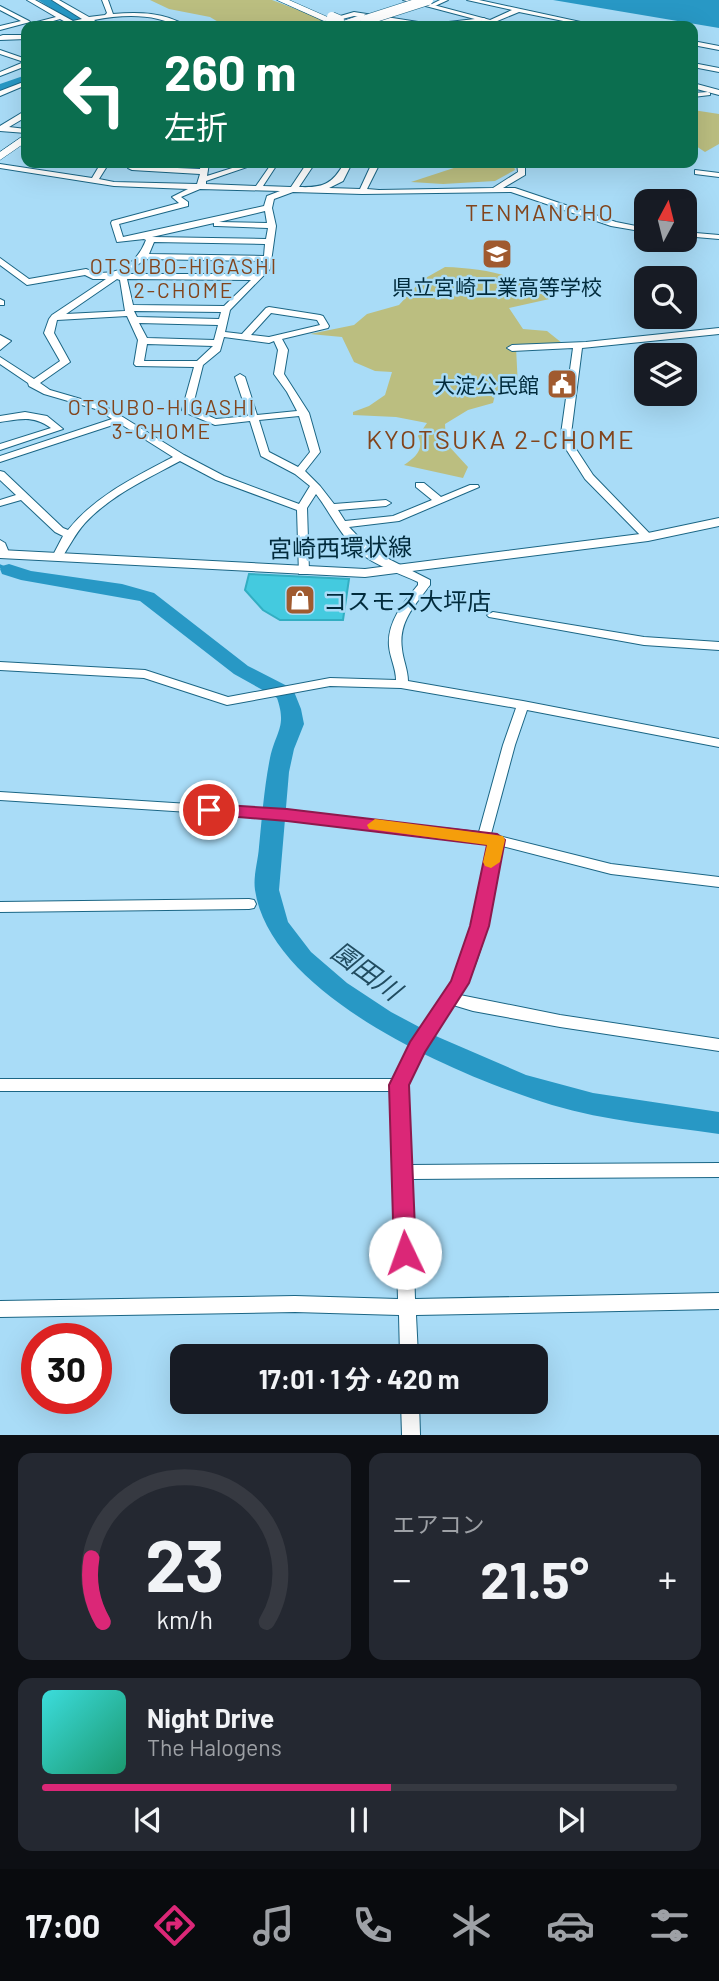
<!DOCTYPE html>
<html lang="ja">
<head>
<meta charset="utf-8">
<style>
	body { margin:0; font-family:Barlow,"Noto Sans JP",sans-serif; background:#242831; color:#f1f3f6; height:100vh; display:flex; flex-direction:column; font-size:26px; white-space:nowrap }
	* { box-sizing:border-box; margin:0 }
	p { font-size:23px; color:#9ea1a6 }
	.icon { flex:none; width:38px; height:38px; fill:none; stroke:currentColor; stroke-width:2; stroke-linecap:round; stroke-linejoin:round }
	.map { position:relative; height:1435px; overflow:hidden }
	.drawer { display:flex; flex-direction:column; gap:18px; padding:18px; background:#0d0f14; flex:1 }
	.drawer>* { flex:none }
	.guide { position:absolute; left:21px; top:21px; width:677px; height:147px; border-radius:14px; box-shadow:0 7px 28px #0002; background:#0b6e4f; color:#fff; overflow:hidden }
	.needle { width:46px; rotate:7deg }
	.fabs { position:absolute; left:634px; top:189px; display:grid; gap:14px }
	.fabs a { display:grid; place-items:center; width:63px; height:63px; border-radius:14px; background:#171b24; box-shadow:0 7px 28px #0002; font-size:35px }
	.speed { position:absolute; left:21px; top:1323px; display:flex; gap:14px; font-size:35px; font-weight:700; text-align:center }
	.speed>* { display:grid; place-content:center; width:91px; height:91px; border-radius:50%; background:#171b24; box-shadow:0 7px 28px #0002; line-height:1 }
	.speed .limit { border:10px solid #d22; background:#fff; color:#111 }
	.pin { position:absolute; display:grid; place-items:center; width:60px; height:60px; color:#fff; margin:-30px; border:4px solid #fff; border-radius:50%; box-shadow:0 2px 7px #0007 }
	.me { position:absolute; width:77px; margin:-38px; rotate:357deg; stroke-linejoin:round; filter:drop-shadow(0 0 5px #0008) }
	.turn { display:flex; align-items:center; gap:24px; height:147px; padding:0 28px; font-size:32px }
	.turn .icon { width:91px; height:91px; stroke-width:2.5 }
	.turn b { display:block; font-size:49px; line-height:60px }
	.big { font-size:52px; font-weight:700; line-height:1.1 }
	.drawer .widget { flex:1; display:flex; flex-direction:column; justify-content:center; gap:10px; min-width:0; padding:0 24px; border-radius:14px; background:#242831 }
	.drawer .dial { align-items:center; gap:0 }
	.dial svg { height:182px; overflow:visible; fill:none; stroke:#363941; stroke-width:7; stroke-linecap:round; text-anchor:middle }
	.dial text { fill:#f1f3f6; stroke:none }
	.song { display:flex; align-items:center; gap:21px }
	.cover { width:84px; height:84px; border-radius:10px; background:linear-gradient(135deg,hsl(180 70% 55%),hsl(160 70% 35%)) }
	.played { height:7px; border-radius:4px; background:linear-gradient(90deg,#db2777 55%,#363941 55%) }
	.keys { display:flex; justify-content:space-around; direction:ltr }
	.heat { display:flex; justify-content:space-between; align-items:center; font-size:38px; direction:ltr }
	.drawer .tiles { flex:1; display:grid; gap:18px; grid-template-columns:1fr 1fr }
	.widget:last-child { grid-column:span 2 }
	.trip { position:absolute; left:170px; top:1344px; width:378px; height:70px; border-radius:14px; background:#171b24; box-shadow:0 7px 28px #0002; font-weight:700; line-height:70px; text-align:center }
	.tabs { display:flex; height:112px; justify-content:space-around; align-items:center; background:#090b0e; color:#9ea1a6 }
	.tabs .icon { width:49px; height:49px }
	.tabs .on { color:#db2777 }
	.tabs b { font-size:32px; color:#f1f3f6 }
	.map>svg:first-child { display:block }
	.green { fill:#bbbe80 }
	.water { fill:#2898c5 }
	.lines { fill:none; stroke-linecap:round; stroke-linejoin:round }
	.stream { stroke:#2898c5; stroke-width:3.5 }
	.river { fill:#2898c5; fill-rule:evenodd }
	.building { fill:#44cadf; stroke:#32aec2; stroke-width:2 }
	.minor-casing { stroke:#1b6685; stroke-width:2 }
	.major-casing { stroke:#1b6685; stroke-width:2 }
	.highway-casing { stroke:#1b6685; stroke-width:1 }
	.minor { fill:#fff; fill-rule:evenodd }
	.major { fill:#fff; fill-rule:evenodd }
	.highway { fill:#fff; fill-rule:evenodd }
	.highway-bridge-casing { stroke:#1b6685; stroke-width:11; stroke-linecap:butt }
	.highway-bridge { stroke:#fff; stroke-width:10 }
	.route { fill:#db2777; stroke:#8e194d; stroke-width:2 }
	.slow { fill:#f59e0b }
	.labels { text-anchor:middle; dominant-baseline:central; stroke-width:5; stroke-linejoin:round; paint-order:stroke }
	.far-neighbourhood-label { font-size:21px; letter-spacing:2px; fill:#82441c; stroke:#a9dcf7 }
	.far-poi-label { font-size:21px; fill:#012b3c; stroke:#a9dcf7 }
	.far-quarter-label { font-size:23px; letter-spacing:2px; fill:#82441c; stroke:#a9dcf7 }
	.street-label { font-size:24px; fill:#012b3c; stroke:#a9dcf7 }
	.poi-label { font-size:24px; fill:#012b3c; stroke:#a9dcf7; text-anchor:start }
	.neighbourhood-label { font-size:26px; letter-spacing:2px; fill:#82441c; stroke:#a9dcf7 }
	.water-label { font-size:26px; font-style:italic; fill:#214c60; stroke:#a9dcf7 }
</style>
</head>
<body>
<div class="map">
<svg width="719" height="1435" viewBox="0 0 719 1435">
	<rect width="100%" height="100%" fill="#a9dcf7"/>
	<g class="green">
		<path d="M150 0H272L325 20C308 25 299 22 282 24L283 26H225L210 17 169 9Z"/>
		<polygon points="693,110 719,114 719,144 705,152 693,144"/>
		<polygon points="469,163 513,163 515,170 495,181 443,184 411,182"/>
		<path d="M445 267C484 268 521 276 554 298L509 308 523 329 547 331 562 343 516 347 518 387 495 395 493 403 468 410 445 424 446 443 468 467 463 478 404 465C414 458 425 450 418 436L427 423 396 417 353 415V412L369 406 385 395 392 372 375 371 354 362 342 337 310 334 354 325 367 314 399 305 422 280Z"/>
	</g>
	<polygon class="water" points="553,0 719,0 719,28"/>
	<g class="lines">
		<polyline class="stream" points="0,566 9,570"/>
		<g class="river">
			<polygon points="38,0 51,0 94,26 80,26"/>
			<polygon points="26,75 26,82 0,92 0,84"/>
			<path d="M9 564 31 571 122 584 154 593 248 666 293 689 301 709 304 724 294 749 289 772 279 890 288 922 311 952 347 983 391 1012 438 1037 526 1075 593 1093 719 1112V1134C663 1126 606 1121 552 1105 460 1077 271 997 255 890 253 876 258 861 259 847 262 818 264 788 270 758 276 731 287 727 277 698L234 674 140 601 21 580 2 574 0 569 2 566Z"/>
		</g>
	</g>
	<polygon class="building" points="249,574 349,579 343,620 280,620 263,610 245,590"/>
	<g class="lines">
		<g class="minor-casing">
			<g id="minor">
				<path d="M27 0H35L73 21 82 19 52 0H59L89 17 105 15 107 13 102 0H108L113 14C138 12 165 12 186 26 176 26 168 21 158 19 137 14 115 16 94 20L102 26H95L87 22 78 24 80 26H73L60 19 36 26H29V24L56 17Z"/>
				<polygon points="440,0 448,0 435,6 430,5"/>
				<polygon points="467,0 479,0 599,26 588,26 519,12 490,24 488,23 488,21 512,10"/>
				<polygon points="0,6 29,21 30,22 0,30 0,26 21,21 0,10"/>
				<polygon points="354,12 431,24 484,18 487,20 446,26 420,26 387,21 370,26 361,26 379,20 354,16 315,26 306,26"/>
				<polygon points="3,35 26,35 26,39 0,40 0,36"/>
				<polygon points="693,41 719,46 719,50 693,45"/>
				<polygon points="0,50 26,59 26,66 0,76 0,72 24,62 0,54"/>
				<polygon points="693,63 719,68 719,72 693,67"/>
				<polygon points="26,81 26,85 0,96 0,91"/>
				<polygon points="708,92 710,93 710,95 693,97 693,93"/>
				<polygon points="23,112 26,112 26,117 9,127 26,129 26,133 0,131 0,126"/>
				<path d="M101 163H109L99 179 114 182 197 184 200 174 132 170 128 168 132 166 200 169 201 163H209L207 176 248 163H259L206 181V184L256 186 272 163H278L263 186 291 187 307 163H315L299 187C323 188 333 184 344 163H352L343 181 329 188 360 189 372 163H380L367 189 379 190 493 188 518 172 517 163H525V175L503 188H515L616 222 646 228V232L611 226 511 192 362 194 293 192 274 199 272 208 276 226 270 269 230 310 225 332 242 334 266 308 269 307 320 315 323 316 329 326 328 328 282 339 288 350 284 374 309 413 320 452 305 471 320 486 334 504 386 500 391 503 386 506 338 510 345 521 393 516 432 500 416 487V483H424L441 497 470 485H478L479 487 399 521 349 527 371 550 430 580V585C415 605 398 622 402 649 403 660 408 670 408 681L523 701 719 739V747L527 710 515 745 491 834 611 864 719 877V887L611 874 502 846C494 892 485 957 460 995L560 1015 719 1039V1051L560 1027 473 1011 453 1005 423 1050 407 1085 410 1165 719 1163V1177L411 1179 415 1299 719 1293V1309L416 1315 418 1356H400L399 1315 295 1312 0 1317V1301L295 1296 398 1299 392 1091H0V1079H394L412 1043 453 981 473 926 490 843 266 817 0 800V792L266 809 479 832 503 745 516 708 401 688 330 686 227 705 144 678 0 670V662L145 670 228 697 330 678 396 680C396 668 390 658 389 646 387 622 404 602 418 585V582C399 573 375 566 358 551 340 535 330 512 316 494L307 508 309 572 307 574H299L297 510 216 480 180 461C147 479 111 495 85 523 75 534 69 547 61 559L57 560 52 557 63 536 55 532 21 500 0 506V500L16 495 0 480V471L4 472 63 528 68 530C95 496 135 477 173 457L119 423 0 462V456L112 419 99 410 44 394 29 386 28 383 0 364V357L34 379 60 361 44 333 49 319 52 315 106 279H93L85 275 27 285 0 265V258L29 279 86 269C112 280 136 266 146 240L144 239 117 242 111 223 112 221 179 203 172 197 188 189 114 186 0 168V164L92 178ZM200 189 280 191 267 196 264 206 123 237 119 224 188 206V202L181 197ZM265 211 267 223 219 222ZM214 223V226H217L268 228 266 239 152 237ZM154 242 265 244 264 256 149 254ZM146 259 263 261 262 268 256 274H124ZM117 279 120 280 125 311 66 314ZM127 279 251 280 224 306 133 305ZM134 311 221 312 219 319 137 317ZM271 313 317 320 320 325 269 337 251 335ZM127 316 138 340 134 364 136 366 194 367 182 410 184 412 215 425 250 421 261 456 295 474 310 486 299 504 224 476 184 455 105 406 50 390 40 383 70 362 54 333 57 320ZM139 323 218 325 214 340 147 338ZM224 337 269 343 274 341 278 350 274 374 287 392 297 411 257 415 245 377 240 374 235 377 248 416 216 419 192 409 203 365 220 351ZM147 344 213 346 197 361H144ZM299 416 310 452 298 467 269 452 259 420Z"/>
				<polygon points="695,170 719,173 719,177 695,174"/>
				<polygon points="684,232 719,235 719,239 684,236"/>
				<polygon points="0,299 4,301 4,305 0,305"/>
				<polygon points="719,328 719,334 582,348 571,434 576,449 593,475 653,537 652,539 644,539 585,479 566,449 561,434 573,348 512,351 507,348 512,345 586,342"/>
				<polygon points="0,335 11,341 0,350"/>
				<path d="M25 412 47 416 63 429 0 450V444L51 428C34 415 20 419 0 422V416Z"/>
				<polygon points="0,540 5,543 10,555 9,557 5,558 0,556"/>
				<polygon points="493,612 644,637 719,642 719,650 644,645 489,617 487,615"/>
				<polygon points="249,899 254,900 256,904 254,908 249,909 0,912 0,902"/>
				<polygon points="401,1402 419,1402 420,1435 402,1435"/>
			</g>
		</g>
		<g class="major-casing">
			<g id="major">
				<polygon points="403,0 415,0 513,26 501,26"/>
				<polygon points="693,83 719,90 719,95 693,88"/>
				<polygon points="719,518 719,526 648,541 365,577 0,558 0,550 365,569 648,533"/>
			</g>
		</g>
		<g class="highway-casing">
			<g id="highway">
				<polygon points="277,0 289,0 332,19 324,21"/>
				<polygon points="361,15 366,18 364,20 342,26 328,26"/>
				<polygon points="26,134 26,142 0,160 0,152"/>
			</g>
		</g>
		<use href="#minor" class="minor"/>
		<use href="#major" class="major"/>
		<use href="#highway" class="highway"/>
		<g class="highway-bridge-casing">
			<g id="highway-bridge">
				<polyline points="332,17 339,20"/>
				<polyline points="366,20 428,0"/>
			</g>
		</g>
		<use href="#highway-bridge" class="highway-bridge"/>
	</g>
	<polygon class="route" points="209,804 287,809 497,834 505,840 489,926 469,983 425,1052 409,1085 416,1253 413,1260 405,1262 397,1260 394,1253 389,1085 410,1042 451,981 470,926 487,845 287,821 203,814 200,810"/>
	<polygon class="slow" points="375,819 503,836 505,840 500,862 491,868 485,866 483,862 487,845 369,829 367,825"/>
	<defs>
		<g id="school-square" transform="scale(1.575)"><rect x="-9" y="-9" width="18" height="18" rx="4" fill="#a05a2f" stroke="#a9dcf7"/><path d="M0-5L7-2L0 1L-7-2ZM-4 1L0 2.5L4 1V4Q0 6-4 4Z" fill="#fff"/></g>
		<g id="civic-square" transform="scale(1.575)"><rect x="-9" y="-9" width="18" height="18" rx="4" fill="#a05a2f" stroke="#a9dcf7"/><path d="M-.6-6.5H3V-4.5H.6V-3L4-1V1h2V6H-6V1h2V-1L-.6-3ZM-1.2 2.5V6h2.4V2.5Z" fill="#fff"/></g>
		<g id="shop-square" transform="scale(1.575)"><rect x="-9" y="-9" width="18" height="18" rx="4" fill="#a05a2f" stroke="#a9dcf7"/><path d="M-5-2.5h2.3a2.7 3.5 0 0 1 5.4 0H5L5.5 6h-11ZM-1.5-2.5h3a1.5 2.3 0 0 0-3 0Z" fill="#fff"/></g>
	</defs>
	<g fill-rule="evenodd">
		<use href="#school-square" x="497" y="254"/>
		<use href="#civic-square" x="562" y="384"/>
		<use href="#shop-square" x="300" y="600"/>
	</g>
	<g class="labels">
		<g class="far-neighbourhood-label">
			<text x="184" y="265">OTSUBO-HIGASHI<tspan x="184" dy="24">2-CHOME</tspan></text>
			<text x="162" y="406">OTSUBO-HIGASHI<tspan x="162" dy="24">3-CHOME</tspan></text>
		</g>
		<g class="far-poi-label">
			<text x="497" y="286">県立宮崎工業高等学校</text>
			<text x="539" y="384" text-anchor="end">大淀公民館</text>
		</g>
		<g class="far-quarter-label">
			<text x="540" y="212">TENMANCHO</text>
		</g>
		<g class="street-label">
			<text transform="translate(340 547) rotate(-1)">宮崎西環状線</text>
		</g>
		<g class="poi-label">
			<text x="323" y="600">コスモス大坪店</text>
		</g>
		<g class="neighbourhood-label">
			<text x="501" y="438">KYOTSUKA 2-CHOME</text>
		</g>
		<g class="water-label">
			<text transform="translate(367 970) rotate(36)">園田川</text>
		</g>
	</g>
</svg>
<div class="fabs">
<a><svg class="needle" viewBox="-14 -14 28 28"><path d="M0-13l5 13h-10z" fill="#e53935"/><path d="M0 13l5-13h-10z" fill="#9ea1a6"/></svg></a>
<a><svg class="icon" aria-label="search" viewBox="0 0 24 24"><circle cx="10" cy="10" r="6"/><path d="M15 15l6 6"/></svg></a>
<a><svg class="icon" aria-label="layers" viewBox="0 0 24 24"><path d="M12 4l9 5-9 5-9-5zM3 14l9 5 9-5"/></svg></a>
</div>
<div class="speed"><div class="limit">30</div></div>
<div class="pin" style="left:209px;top:810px;background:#d93025"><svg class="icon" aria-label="arrive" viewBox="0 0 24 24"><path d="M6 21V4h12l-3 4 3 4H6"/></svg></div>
<svg class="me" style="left:405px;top:1253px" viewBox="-20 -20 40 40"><circle r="19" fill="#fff"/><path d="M0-13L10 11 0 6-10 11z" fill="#db2777"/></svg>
<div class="trip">17:01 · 1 分 · 420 m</div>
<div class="guide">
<div class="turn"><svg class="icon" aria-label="left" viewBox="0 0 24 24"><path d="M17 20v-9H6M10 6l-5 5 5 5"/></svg><div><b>260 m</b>左折</div></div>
</div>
</div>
<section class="drawer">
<div class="tiles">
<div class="widget dial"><svg viewBox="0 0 100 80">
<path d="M14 69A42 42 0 1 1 86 69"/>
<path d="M14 69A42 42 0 0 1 9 41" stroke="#db2777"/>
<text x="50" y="56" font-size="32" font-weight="700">23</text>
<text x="50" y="72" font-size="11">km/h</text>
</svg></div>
<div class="widget"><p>エアコン</p>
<div class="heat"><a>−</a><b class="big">21.5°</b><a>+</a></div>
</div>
<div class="widget">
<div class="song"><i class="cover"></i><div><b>Night Drive</b><p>The Halogens</p></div></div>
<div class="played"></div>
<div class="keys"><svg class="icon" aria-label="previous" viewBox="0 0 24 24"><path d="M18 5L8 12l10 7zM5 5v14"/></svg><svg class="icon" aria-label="pause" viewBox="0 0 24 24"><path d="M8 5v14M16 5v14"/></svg><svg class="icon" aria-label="next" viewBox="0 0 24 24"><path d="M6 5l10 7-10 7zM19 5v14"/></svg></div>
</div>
</div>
</section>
<nav class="tabs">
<b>17:00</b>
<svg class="icon on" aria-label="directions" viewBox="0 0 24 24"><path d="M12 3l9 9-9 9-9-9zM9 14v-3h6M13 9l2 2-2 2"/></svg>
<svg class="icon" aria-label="music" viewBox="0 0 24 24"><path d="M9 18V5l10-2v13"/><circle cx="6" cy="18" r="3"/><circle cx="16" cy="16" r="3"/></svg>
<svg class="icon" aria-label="phone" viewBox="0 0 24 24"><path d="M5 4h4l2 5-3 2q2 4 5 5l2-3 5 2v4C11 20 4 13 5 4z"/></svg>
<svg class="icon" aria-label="climate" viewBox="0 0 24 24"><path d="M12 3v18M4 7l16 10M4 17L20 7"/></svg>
<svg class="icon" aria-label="car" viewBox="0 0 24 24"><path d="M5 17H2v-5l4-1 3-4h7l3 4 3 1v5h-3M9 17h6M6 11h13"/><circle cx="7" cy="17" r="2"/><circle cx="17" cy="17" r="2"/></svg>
<svg class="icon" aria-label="filters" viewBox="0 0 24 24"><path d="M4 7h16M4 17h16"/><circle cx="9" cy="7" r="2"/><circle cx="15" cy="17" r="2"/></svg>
</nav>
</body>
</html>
